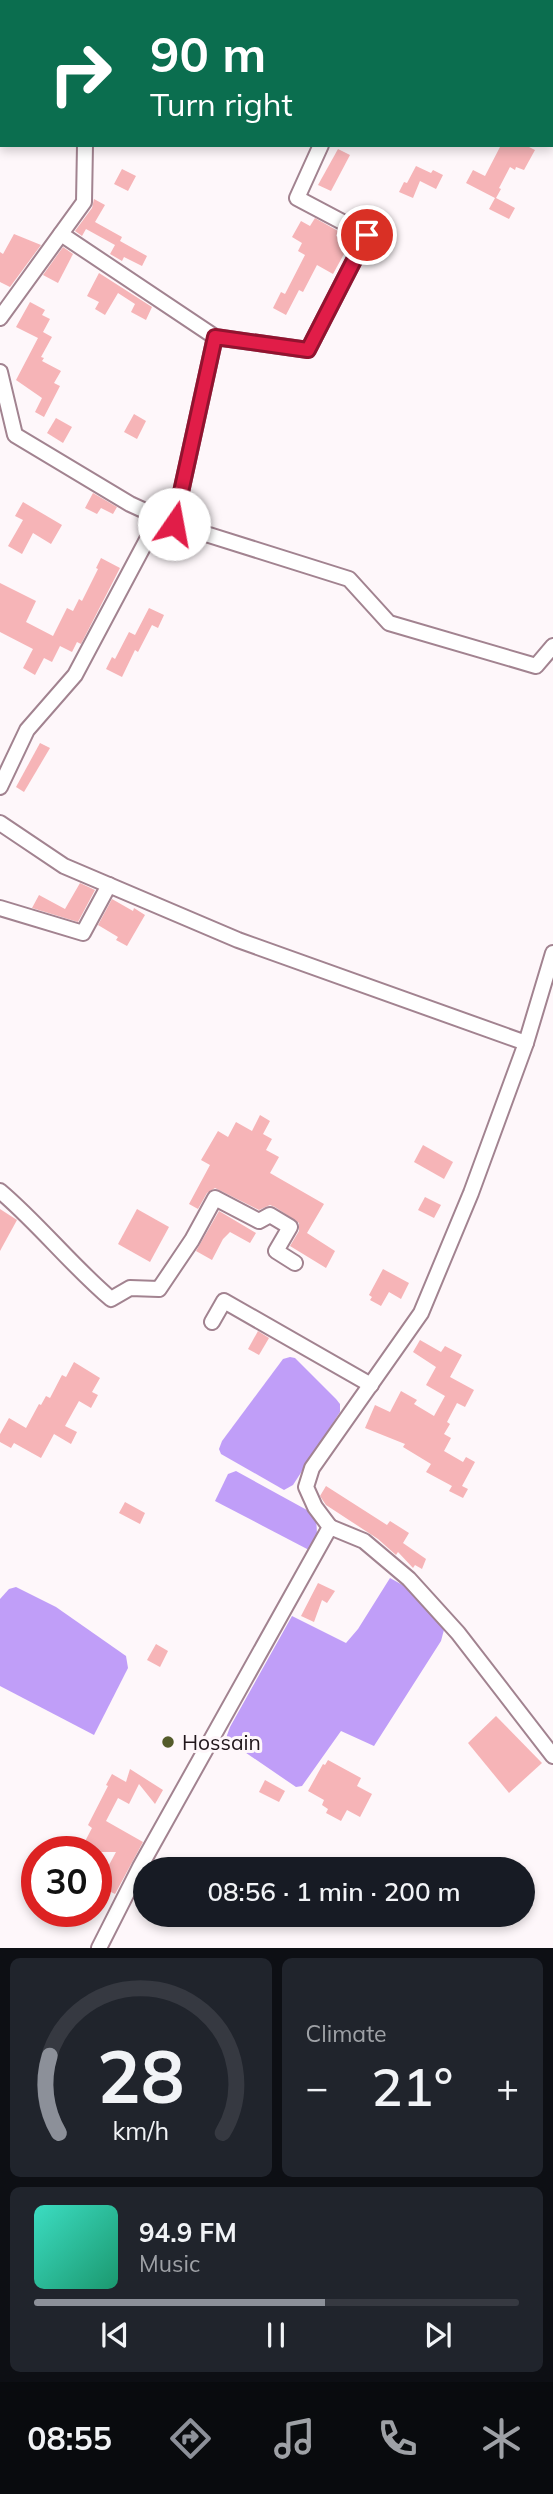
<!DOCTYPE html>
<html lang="en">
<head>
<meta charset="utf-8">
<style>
	body { margin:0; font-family:Mulish,sans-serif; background:#20242c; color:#f1f3f6; height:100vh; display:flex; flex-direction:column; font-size:26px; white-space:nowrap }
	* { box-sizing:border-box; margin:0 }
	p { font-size:23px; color:#9ea1a6 }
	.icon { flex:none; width:38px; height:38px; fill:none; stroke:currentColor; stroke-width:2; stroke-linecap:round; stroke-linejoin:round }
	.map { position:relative; height:1948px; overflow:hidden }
	.drawer { display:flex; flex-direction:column; gap:10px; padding:10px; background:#0d0f14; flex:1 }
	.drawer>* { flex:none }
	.top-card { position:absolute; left:0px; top:0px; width:553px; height:147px; box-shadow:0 4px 10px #0003; background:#0b6e4f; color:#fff; overflow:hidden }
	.speed { position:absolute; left:21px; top:1836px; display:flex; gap:14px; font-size:35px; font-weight:700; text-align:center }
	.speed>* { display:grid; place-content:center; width:91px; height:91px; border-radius:50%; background:#171b24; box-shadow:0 4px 10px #0003; line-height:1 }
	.speed .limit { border:10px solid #d22; background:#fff; color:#111 }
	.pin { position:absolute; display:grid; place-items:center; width:60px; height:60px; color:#fff; margin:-30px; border:4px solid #fff; border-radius:50%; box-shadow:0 2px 7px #0007 }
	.me { position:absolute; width:77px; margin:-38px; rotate:12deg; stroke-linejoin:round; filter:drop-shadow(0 0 5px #0008) }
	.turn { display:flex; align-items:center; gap:24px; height:147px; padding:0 35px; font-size:32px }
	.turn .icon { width:91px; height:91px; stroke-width:2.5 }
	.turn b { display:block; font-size:49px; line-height:60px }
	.big { font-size:52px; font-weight:600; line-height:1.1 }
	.drawer .widget { flex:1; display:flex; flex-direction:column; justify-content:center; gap:10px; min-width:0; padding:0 24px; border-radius:10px; background:#20242c }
	.drawer .dial { align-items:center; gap:0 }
	.dial svg { height:182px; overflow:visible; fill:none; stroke:#363941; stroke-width:7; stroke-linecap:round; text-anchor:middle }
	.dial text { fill:#f1f3f6; stroke:none }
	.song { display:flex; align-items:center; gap:21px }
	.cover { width:84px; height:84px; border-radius:10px; background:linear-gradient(135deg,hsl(170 70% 55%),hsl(160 70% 35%)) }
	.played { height:7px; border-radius:4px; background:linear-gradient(90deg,#8c9099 60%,#363941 60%) }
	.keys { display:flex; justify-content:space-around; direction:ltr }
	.heat { display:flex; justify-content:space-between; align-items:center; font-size:38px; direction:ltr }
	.drawer .tiles { flex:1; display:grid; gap:10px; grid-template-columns:1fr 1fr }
	.widget:last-child { grid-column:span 2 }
	.trip { position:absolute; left:133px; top:1857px; width:402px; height:70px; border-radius:35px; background:#171b24; box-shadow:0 4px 10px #0003; font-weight:600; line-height:70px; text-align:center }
	.menu { display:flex; height:112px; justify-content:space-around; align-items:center; background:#090b0e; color:#9ea1a6 }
	.menu .icon { width:49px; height:49px }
	.menu .on { color:#8c9099 }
	.menu b { font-size:32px; color:#f1f3f6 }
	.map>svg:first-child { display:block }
	.water { fill:#c09ef8 }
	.building { fill:#f6b4b7 }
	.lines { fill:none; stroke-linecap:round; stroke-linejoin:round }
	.minor-casing { stroke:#a28390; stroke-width:18 }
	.minor { stroke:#fff; stroke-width:14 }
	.route-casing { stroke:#92132f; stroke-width:18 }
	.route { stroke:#e11d48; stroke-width:12 }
	.poi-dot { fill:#545b2a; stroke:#fef7fa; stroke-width:2.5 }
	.labels { text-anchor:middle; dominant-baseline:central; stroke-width:6; stroke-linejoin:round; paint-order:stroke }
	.poi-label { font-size:21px; fill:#21161b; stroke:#fef7fa; text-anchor:start }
</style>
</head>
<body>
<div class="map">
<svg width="553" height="1948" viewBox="0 0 553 1948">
	<rect width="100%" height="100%" fill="#fef7fa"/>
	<g class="water">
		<polygon points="290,1357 295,1358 336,1399 340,1404 340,1412 293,1485 284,1490 221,1454 219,1449 222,1441 283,1359"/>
		<polygon points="236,1471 316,1515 317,1534 309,1550 215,1501 228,1474"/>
		<polygon points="390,1578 415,1592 445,1626 441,1641 374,1746 341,1731 302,1786 296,1787 233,1744 226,1738 230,1727 292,1616 346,1643 358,1629"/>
		<polygon points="16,1587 56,1607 126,1656 128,1668 94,1735 0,1686 0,1599 9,1589"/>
	</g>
	<g class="building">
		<polygon points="501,145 525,145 535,150 524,170 516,167 515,170 510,167 499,188 501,189 496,198 515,208 509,219 489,209 495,198 466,183 473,170 485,176"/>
		<polygon points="338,149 350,155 331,191 318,185"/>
		<polygon points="416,166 431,173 433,170 443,175 436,189 420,181 413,198 399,192 404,182 407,183"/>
		<polygon points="122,169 136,176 128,191 114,184"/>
		<polygon points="94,199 105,205 95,222 122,237 120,241 147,256 142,266 124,257 122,261 110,254 115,245 86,229 82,236 75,231 92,208"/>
		<polygon points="315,218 338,231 336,236 350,243 333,274 317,265 303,292 299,290 286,315 273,308 281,292 285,294 305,255 298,251 302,243 292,237 301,221 310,226"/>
		<polygon points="14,234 41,245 10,287 0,282 0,252 3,254"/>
		<polygon points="63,247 73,254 58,283 43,275"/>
		<polygon points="99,273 152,307 146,320 131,312 135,304 118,293 105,315 95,309 99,302 87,296"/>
		<polygon points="30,302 45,310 42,315 50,319 43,332 52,337 41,357 44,358 42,361 61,371 54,383 60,386 44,417 35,412 42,398 16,380 38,338 16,327"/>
		<polygon points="134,414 146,421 137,439 124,432"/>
		<polygon points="56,418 72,427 63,443 47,433"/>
		<polygon points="93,493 117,507 113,514 101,508 97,514 85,508"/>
		<polygon points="23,502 62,525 51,544 33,533 22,554 8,546 23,520 15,516"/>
		<polygon points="101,558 120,568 81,644 77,642 72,652 60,646 52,662 44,658 35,675 23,668 33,649 0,632 0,583 36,601 26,622 53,636 67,608 73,611 79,599 82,601 98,569 96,568"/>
		<polygon points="149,608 164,615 158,628 152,625 138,652 135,650 122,677 106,669 112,657 115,659 129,632 135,635"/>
		<polygon points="40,743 50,748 24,792 16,787"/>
		<polygon points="80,883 95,890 78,922 32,908 39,895 65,909"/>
		<polygon points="112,899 133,911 134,908 145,915 127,946 116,940 118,937 98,925"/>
		<polygon points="260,1115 270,1121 263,1134 272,1139 266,1150 279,1157 270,1173 324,1204 307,1233 335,1251 326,1268 290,1246 299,1231 299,1223 275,1207 270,1205 259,1210 215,1188 207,1193 198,1209 189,1204 210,1165 201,1160 218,1131 228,1137 236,1122 252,1131"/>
		<polygon points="423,1145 453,1162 444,1179 414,1162"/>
		<polygon points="425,1197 441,1205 434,1218 418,1210"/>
		<polygon points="0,1209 17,1220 0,1251"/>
		<polygon points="137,1209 169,1227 150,1262 118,1244"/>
		<polygon points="219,1211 256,1233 250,1243 230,1232 223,1239 212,1260 196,1251"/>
		<polygon points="383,1269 409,1283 401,1299 389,1292 381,1306 370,1300 372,1297 369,1295"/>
		<polygon points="258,1331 269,1338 259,1355 248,1349"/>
		<polygon points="420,1340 441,1352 445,1346 462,1355 450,1377 474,1390 465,1407 457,1403 447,1422 450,1424 444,1434 451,1438 444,1451 463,1462 466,1457 475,1462 462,1486 468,1489 463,1498 449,1491 452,1486 426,1472 431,1464 403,1447 405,1444 365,1428 375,1405 390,1412 401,1391 417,1400 414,1404 434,1416 445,1396 426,1385 436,1367 413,1352"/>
		<polygon points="74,1362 100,1378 92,1392 98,1395 91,1408 79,1401 65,1426 77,1432 71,1444 54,1434 41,1458 14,1443 11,1448 0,1442 0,1434 9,1418 26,1428 39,1404 41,1405 46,1396 50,1398 62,1375 66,1377"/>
		<polygon points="326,1486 387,1525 390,1521 409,1533 403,1543 426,1559 422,1569 415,1565 413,1568 398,1552 396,1555 378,1539 326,1505 320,1496"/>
		<polygon points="125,1502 145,1513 140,1524 119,1513"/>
		<polygon points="318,1583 335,1591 327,1603 322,1600 314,1622 301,1616"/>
		<polygon points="156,1644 168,1651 160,1667 147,1660"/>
		<polygon points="496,1716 542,1763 509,1793 468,1743"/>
		<polygon points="328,1760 361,1778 357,1786 372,1794 360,1817 347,1810 341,1821 326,1813 328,1809 322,1805 324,1800 308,1791 323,1764 325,1765"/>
		<polygon points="130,1769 163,1790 155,1804 139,1784 129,1804 118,1798 106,1821 143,1842 115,1894 109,1891 96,1914 96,1889 116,1852 90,1852 82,1847 92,1828 88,1825 108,1786 106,1785 112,1774 126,1782"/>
		<polygon points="265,1780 285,1791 279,1802 259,1792"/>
	</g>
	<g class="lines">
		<g class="minor-casing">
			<g id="minor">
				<polyline points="26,2 26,0"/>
				<polyline points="382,2 382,0"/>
				<polyline points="0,28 2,29"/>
				<polyline points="61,234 215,337 308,350 367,235 297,198 321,145"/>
				<polyline points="0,318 84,202 85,145"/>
				<polyline points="215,337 174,524 349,579 389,623 536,666 553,646"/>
				<polyline points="0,372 15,435 130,504 167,521"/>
				<polyline points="0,787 27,730 75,675 159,517"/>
				<polyline points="0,823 64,866 238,940 526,1043"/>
				<polyline points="0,908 83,933 109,885"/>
				<path d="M0 1191C39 1224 71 1265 111 1299L130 1288 159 1289 192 1240 215 1198 259 1221 270 1215 290 1227 276 1251 295 1263"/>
				<polyline points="212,1322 224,1301 371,1385"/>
				<polyline points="330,1527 364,1541 409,1579 458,1633 553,1756"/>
				<polyline points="99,1948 140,1867 330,1527 315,1507 306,1487 312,1468 421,1313 471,1193 526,1043 553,953"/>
			</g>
		</g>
		<use href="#minor" class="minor"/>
	</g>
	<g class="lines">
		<g class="route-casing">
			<polyline id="route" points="174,524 215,337 308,350 367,235"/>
		</g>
		<use href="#route" class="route"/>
	</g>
	<circle class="poi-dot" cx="168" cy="1742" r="7"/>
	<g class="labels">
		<g class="poi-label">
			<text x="182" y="1742">Hossain</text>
		</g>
	</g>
</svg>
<div class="speed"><div class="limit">30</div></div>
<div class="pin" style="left:367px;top:235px;background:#d93025"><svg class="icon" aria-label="arrive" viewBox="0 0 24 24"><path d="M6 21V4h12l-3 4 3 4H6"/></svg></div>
<svg class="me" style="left:174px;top:524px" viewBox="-20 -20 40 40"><circle r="19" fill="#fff"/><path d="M0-13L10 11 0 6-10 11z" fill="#e11d48"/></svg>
<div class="trip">08:56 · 1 min · 200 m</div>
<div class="top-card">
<div class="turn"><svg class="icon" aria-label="right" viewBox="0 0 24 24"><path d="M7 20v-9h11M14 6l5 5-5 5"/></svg><div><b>90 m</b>Turn right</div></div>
</div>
</div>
<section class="drawer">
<div class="tiles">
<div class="widget dial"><svg viewBox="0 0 100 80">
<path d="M14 69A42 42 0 1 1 86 69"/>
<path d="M14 69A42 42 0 0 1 10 35" stroke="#8c9099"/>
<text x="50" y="56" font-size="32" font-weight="700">28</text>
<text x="50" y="72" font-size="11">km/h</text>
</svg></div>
<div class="widget"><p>Climate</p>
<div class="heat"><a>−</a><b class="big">21°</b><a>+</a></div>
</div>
<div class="widget">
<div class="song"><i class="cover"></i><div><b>94.9 FM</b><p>Music</p></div></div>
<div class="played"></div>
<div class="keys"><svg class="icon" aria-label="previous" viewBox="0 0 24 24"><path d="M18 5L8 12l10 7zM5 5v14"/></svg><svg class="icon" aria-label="pause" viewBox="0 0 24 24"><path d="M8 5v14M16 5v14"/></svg><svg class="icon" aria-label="next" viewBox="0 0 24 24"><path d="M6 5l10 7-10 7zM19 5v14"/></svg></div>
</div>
</div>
</section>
<nav class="menu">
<b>08:55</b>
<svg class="icon on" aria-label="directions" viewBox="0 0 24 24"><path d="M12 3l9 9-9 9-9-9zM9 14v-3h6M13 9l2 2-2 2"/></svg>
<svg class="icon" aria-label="music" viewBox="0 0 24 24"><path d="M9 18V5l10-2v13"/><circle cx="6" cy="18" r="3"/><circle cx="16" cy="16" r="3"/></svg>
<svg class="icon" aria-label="phone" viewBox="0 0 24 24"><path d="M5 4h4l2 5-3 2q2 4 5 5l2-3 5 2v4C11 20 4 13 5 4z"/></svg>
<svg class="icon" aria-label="climate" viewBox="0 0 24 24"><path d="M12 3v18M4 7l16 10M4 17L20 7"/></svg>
</nav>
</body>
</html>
